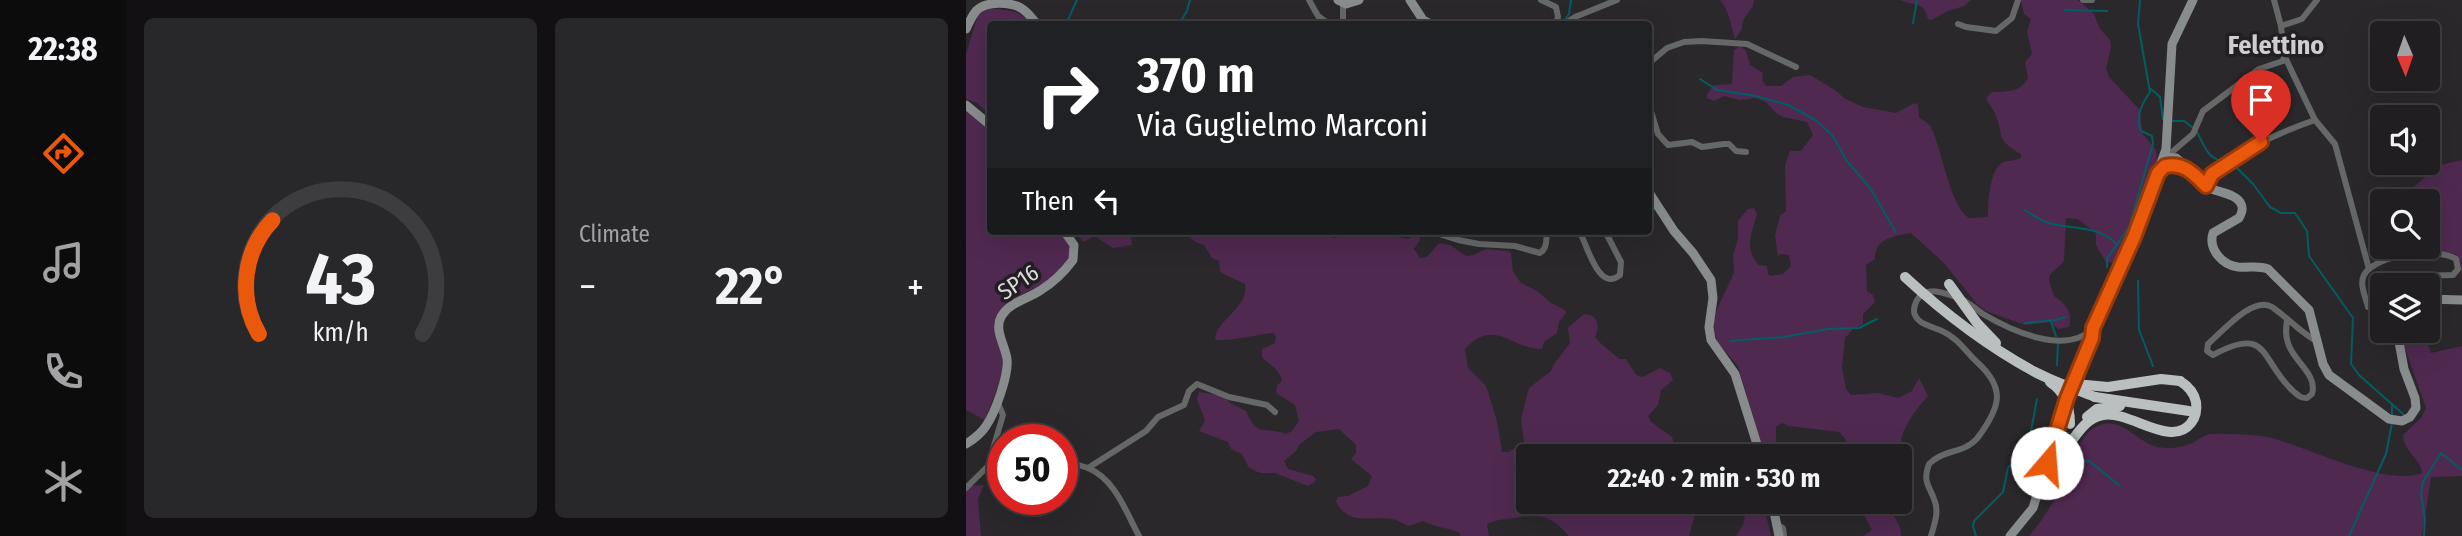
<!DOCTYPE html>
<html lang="en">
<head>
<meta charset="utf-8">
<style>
	body { margin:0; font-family:"Fira Sans Condensed",sans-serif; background:#282729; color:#f1f3f6; height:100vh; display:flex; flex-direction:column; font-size:26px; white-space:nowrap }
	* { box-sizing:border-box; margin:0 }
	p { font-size:23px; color:#a2a2a5 }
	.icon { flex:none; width:38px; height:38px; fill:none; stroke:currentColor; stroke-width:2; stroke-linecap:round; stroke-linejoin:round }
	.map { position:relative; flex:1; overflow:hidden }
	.panel { display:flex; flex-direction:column; gap:18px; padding:18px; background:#121012; width:840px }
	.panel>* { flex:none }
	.top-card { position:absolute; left:21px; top:21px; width:665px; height:214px; border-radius:7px; box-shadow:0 7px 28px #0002,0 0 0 2px #3d3c3e; background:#202124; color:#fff; overflow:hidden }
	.needle { width:46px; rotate:178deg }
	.buttons { position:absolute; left:1404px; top:21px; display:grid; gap:14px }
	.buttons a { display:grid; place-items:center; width:70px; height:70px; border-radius:7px; background:#201e20; box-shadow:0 7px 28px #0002,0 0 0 2px #3d3c3e; font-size:35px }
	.speed { position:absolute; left:21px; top:424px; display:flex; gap:14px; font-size:35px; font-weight:700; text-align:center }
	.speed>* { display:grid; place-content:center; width:91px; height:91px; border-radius:50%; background:#201e20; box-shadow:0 7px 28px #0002,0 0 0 2px #3d3c3e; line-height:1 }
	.speed .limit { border:10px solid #d22; background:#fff; color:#111 }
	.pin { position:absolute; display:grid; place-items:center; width:60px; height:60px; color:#fff; margin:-72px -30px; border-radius:50% 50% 50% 0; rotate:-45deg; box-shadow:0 0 7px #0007 }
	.pin .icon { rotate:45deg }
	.me { position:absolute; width:77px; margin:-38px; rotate:18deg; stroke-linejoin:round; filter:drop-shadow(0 0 5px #0008) }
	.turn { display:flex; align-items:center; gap:24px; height:147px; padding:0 35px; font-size:32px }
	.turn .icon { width:91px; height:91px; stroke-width:2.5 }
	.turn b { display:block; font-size:49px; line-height:60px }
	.then { display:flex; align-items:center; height:66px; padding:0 35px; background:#0003; gap:14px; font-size:26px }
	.big { font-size:52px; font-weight:700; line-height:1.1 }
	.panel .widget { flex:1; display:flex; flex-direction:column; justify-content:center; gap:10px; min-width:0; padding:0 24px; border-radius:10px; background:#282729 }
	.panel .dial { align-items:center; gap:0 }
	.dial svg { height:182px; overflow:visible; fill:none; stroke:#3d3c3e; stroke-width:7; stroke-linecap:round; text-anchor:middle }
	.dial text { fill:#f1f3f6; stroke:none }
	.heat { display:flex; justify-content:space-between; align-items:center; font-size:38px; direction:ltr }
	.panel .tiles { flex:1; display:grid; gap:18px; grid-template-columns:repeat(2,1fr) }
	.trip { position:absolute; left:550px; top:444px; width:396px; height:70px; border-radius:7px; background:#201e20; box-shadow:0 7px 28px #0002,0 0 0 2px #3d3c3e; font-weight:700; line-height:70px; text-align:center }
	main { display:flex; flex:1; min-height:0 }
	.menu { display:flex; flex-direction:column; width:126px; justify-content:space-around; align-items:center; background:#0d0c0d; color:#a2a2a5 }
	.menu .icon { width:49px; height:49px }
	.menu .on { color:#ea580c }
	.menu b { font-size:32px; color:#f1f3f6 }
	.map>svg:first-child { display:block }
	.green { fill:#502951 }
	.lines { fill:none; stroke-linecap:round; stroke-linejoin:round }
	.stream { stroke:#005e64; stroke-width:2 }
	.street { stroke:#666868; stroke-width:6 }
	.secondary { stroke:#888c8c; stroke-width:9 }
	.highway { stroke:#babfc0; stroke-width:10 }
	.highway-bridge { stroke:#babfc0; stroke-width:10 }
	.route-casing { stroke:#983908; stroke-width:18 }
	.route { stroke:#ea580c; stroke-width:12 }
	.labels { text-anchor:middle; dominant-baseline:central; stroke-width:7; stroke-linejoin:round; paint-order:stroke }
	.street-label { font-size:23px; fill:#dad8da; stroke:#221f22 }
	.quarter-label { font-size:26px; font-weight:bold; fill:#d0cdd0; stroke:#221f22 }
</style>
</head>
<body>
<main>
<nav class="menu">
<b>22:38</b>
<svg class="icon on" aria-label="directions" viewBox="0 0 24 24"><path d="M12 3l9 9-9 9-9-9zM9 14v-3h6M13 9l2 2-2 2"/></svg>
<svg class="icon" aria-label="music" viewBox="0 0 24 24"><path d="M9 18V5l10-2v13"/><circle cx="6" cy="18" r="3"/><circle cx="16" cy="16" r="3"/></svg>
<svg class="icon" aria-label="phone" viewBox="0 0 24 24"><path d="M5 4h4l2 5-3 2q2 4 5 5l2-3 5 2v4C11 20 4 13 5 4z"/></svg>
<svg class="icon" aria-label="climate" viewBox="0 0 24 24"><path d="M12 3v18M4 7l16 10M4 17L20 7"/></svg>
</nav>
<section class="panel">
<div class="tiles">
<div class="widget dial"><svg viewBox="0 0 100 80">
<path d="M14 69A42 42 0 1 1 86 69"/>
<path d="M14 69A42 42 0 0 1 20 19" stroke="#ea580c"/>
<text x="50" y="56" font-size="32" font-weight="700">43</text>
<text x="50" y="72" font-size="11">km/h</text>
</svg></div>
<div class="widget"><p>Climate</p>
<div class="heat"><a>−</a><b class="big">22°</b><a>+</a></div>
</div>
</div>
</section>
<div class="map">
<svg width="1496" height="536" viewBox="0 0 1496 536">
	<rect width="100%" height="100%" fill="#2b282b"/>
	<g class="green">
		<path d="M754 0H788C787 12 775 16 776 29L769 39C765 27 763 9 754 0Z"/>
		<path d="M934 0H1005L998 6 982 11 965 20 962 19C957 0 950 7 934 0Z"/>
		<path d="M1055 0H1112L1128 14 1134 29 1144 40 1145 47 1140 69 1143 77 1174 110 1176 133 1190 150 1191 161 1154 259 1148 263 1140 262 1130 245V233L1112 219 1100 218 1098 261C1083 278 1079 270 1088 296 1100 304 1107 312 1103 327L1092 329 1085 322 1059 325 1020 311 1010 303 979 264 945 233C928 236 908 239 909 259L900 265 901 291 907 295 909 302 897 314V324L887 329 879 338 876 367 880 389 885 395 912 393 932 398 946 391 953 378 962 396C949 411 937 425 934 445L937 449 933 465V457H887L878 437 873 432 823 426 816 423 810 427V457H799L772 366 752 343 749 334 748 321 751 309 768 273 767 255 772 239V221L782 209 788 208 791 214C786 233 777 248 793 265L801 266 802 274 805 276 817 274 825 266 823 255 815 254 812 256 809 235 814 216 820 211 819 165 824 151H835L847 135 841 122 817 117 810 113 800 102 789 98 774 100 758 96 748 101 741 98V94L748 85 766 84 768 50 774 46 780 51 784 65 797 73 796 80 800 86H815L827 77 844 75 869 90 878 98 897 107 930 113 949 103 952 105 953 117C957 121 963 123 965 127 976 149 984 207 1003 218L1022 217C1022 203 1023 168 1038 162 1044 160 1049 161 1055 158V154C1028 138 1039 138 1029 113 1026 107 1022 104 1020 98L1026 92C1041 92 1055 92 1062 78L1059 62 1066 54 1061 32 1065 19 1058 14Z"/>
		<path d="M16 9C33 9 55 8 64 24H24V115L11 103 0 99V54L13 12Z"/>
		<path d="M0 110 24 130V231H92C96 235 101 239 103 244 115 271 62 290 46 300 41 303 37 308 33 312L37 373 19 420 0 410Z"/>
		<polygon points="1496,160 1496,275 1490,254 1456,249 1455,247 1461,247 1461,201 1446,201 1444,190 1474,165"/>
		<path d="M106 231H362L365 237 369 238 384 231H424L425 236 442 239 452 233 454 240 448 249 454 258 461 257 473 243 484 245 500 256 507 255 520 249 542 251 545 253 547 272 555 283 571 291 585 303 599 310 600 313 593 322 591 333 578 342 576 349C544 349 529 317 499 349L502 368 520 386 531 421 536 452H543L558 442 555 419 563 388 585 371 588 364 604 343 602 328 618 314C633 315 634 326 629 337 635 345 645 351 653 359H660L670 375 677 377 694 368 704 373 707 380 695 390 692 405 682 416 685 422 706 437 712 457H562V502H728V518L723 536H603C585 516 576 513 548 518 539 519 529 520 521 524L523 536H494V533C482 527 470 528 457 521L442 526C437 523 431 520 426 519 405 516 381 526 370 501L372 497 382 496 402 486 406 476 385 459 390 453V445L373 429 350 432 334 444 330 451 318 461 322 469 347 476 350 479 348 482 342 486 309 473H294L283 468 276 454 265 449 262 442 233 431 239 421 231 399 233 392 259 396 264 403 280 411C292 439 297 425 320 434L326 431 333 421 329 405 310 393 311 386 316 380C313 369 304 365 296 357V349L309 343 310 336 307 333C294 334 258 343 249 339 251 318 283 309 279 284L254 272 253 261 246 258 238 245C230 243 229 241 223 237 212 231 175 231 165 238L166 245 147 248 128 236 118 242Z"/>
		<path d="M1440 331H1457L1465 353 1496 346V476L1465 477 1456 536H1063C1076 521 1086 505 1095 487 1103 472 1111 440 1125 430 1153 410 1168 442 1192 447 1202 449 1215 448 1224 444 1230 442 1236 436 1243 434 1253 433 1292 435 1302 437 1342 447 1419 487 1456 473 1455 458 1438 453 1437 435L1455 418 1460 408 1436 340Z"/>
		<polygon points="0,483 5,486 18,485 12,499 15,536 0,536"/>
		<polygon points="782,502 797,502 805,536 770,536 777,525"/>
		<path d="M891 502H927C925 520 936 523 935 536H897L906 530Z"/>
	</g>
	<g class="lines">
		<g class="stream">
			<polyline points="1099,10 1141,11"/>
			<polyline points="598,21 603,14 605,0"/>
			<polyline points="947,23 951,0"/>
			<polyline points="100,24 111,0"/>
			<polyline points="213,24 221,11 224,0"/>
			<polyline points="734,79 751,90 790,96 822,105 851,121 867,136 881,161 904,188 930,232"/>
			<polyline points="1185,89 1194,97 1197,119"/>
			<polyline points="1205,121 1218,121 1226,127"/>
			<path d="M1231 132C1238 145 1241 158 1256 161"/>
			<polyline points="1266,163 1287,184 1304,207 1315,213 1329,213 1341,231 1343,256 1387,318 1385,364 1393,375 1437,414"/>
			<path d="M1059 210C1067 215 1075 221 1083 223 1106 230 1135 225 1151 245"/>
			<path d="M1141 267V259L1163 227 1187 144 1186 136 1175 131C1169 117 1176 103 1184 92L1172 24 1174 0"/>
			<polyline points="1172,281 1173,330 1187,366"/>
			<polyline points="1085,322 1090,336"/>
			<polyline points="1059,323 1090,320 1099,317"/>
			<polyline points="764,341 818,337 862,329 893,328 911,319"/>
			<polyline points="1091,365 1092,343"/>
			<polyline points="1426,414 1426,406"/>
			<polyline points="1065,436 1071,440"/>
			<polyline points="1110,460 1123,461 1154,486"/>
			<polyline points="1010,536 1007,526 1008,521 1037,492 1042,468 1057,449 1064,436 1071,399"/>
			<polyline points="1383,536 1420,454 1426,423"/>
			<polyline points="1458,536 1459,519 1455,494 1457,482 1475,453 1496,470"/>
		</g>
		<g class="street">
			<polyline points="343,0 352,16 363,24"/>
			<polyline points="575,0 590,7 592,17 590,24"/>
			<polyline points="1117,0 1126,0"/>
			<polyline points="1308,0 1315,26 1318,55 1349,120 1369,144 1403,269"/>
			<polyline points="377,3 377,24"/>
			<polyline points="598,24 609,17 651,0"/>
			<polyline points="992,24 1000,27 1030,31 1046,18 1052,0"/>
			<polyline points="1315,26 1336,19 1351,0"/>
			<polyline points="682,64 701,48 718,42 736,41 781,44 830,67"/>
			<polyline points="682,102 692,134 702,145 726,142 736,147 758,144 763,144 770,151 780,152"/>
			<polyline points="1206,152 1227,134 1237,111 1293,69 1317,61 1318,55"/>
			<path d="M1240 186C1247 159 1323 129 1349 120"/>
			<path d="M464 231 492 240 513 244 549 246 574 253C581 249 581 239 580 231"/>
			<path d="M616 237C623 251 634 292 654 275L655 262 639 231"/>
			<path d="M1402 307C1400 298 1393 284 1398 275 1409 254 1472 247 1490 259L1492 269 1487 275 1454 276"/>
			<path d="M1321 320C1320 328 1319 335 1322 343 1327 361 1352 374 1346 394L1341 398C1334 398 1333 396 1327 391 1294 361 1304 324 1247 355L1241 351 1242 344C1256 332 1287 295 1306 307 1322 318 1334 332 1350 341"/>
			<polyline points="96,460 122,468 180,431 192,417 218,405 223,391 231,384 263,397 301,405 309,412"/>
			<polyline points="22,466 37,415 31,401"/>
			<path d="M122 468C149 479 160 512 173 536"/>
			<polyline points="0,488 22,466 37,464"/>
			<polyline points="812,525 817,528 818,536"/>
			<path d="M965 536C968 525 973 513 969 502 964 485 956 484 963 464 977 449 1000 454 1013 436 1034 407 1040 389 1012 363 1000 352 992 338 976 331 968 327 953 325 949 315 947 311 949 304 951 300 960 284 982 294 995 299 1003 303 1010 309 1017 314 1044 330 1099 356 1126 329"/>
		</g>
		<g class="secondary">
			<polyline points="372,0 380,4 393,0"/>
			<polyline points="444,0 457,20 465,24"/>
			<path d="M0 29C3 23 6 15 11 10 21 1 44 2 55 8 62 12 66 19 71 24"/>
			<polyline points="0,105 24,125"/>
			<polyline points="1198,157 1210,158 1220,166"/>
			<path d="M1193 171C1213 151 1227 180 1244 188 1253 193 1268 193 1274 202 1278 208 1276 213 1273 218L1247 233C1242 249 1256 265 1272 267 1283 268 1292 265 1302 269L1343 310 1357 364 1363 375 1423 419 1436 421 1444 417 1450 408 1449 398 1438 369 1431 331"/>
			<polyline points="682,191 708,231 727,253 745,280 747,298 743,327 745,340 769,374 795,457"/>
			<polyline points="1461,299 1496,300"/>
			<polyline points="1105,388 1126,338 1127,328 1168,238 1200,149 1206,44 1227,0"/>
			<path d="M0 444C8 439 15 434 20 426 29 413 43 375 41 359 39 345 28 330 35 317 43 302 62 299 75 290 88 282 98 272 107 260L108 245 98 231"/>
			<polyline points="806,502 813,536"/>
			<polyline points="1044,536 1067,508 1100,401"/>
		</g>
		<g class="highway">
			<polyline points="1129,397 1223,411"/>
			<polyline points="1121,417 1131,409 1154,406"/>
			<path d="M1104 443C1114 430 1121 418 1137 415 1164 410 1205 449 1225 423 1230 417 1231 409 1230 402 1228 392 1222 386 1214 381"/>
		</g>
		<g class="highway-bridge">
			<path d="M939 277C979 314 1021 346 1069 372 1088 382 1109 389 1129 397"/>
			<polyline points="983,284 1011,323 1030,343"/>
			<path d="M1084 382C1099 392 1104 406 1104 424"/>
			<polyline points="1109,384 1142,387 1195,379 1214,381"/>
		</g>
	</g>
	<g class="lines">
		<g class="route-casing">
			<path id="route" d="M1081 463 1101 398 1126 338 1127 328 1168 237 1192 173 1199 166C1218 162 1228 174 1240 186L1246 174 1295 142"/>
		</g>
		<use href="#route" class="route"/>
	</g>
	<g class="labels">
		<g class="street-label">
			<text transform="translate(52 282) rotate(-34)">SP16</text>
		</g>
		<g class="quarter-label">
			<text x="1310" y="45">Felettino</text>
		</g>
	</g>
</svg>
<div class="buttons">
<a><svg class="needle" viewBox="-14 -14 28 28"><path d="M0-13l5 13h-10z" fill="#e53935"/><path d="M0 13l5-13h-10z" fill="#a2a2a5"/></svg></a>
<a><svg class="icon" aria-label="sound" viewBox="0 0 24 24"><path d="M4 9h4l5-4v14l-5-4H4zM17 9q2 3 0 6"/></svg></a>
<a><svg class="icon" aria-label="search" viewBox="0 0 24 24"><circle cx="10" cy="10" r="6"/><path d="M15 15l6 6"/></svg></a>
<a><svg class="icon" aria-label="layers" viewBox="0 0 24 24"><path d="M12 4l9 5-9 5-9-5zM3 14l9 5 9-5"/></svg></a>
</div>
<div class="speed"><div class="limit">50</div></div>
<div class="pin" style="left:1295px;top:142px;background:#d93025"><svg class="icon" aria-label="arrive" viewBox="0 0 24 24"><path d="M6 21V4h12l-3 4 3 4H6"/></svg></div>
<svg class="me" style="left:1081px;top:463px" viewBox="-20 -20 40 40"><circle r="19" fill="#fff"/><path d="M0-13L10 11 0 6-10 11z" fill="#ea580c"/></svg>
<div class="trip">22:40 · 2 min · 530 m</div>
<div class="top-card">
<div class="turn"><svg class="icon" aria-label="right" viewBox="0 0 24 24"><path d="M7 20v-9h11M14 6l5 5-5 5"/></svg><div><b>370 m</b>Via Guglielmo Marconi</div></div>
<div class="then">Then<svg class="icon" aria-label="left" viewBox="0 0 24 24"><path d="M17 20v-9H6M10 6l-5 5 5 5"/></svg></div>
</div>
</div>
</main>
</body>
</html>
